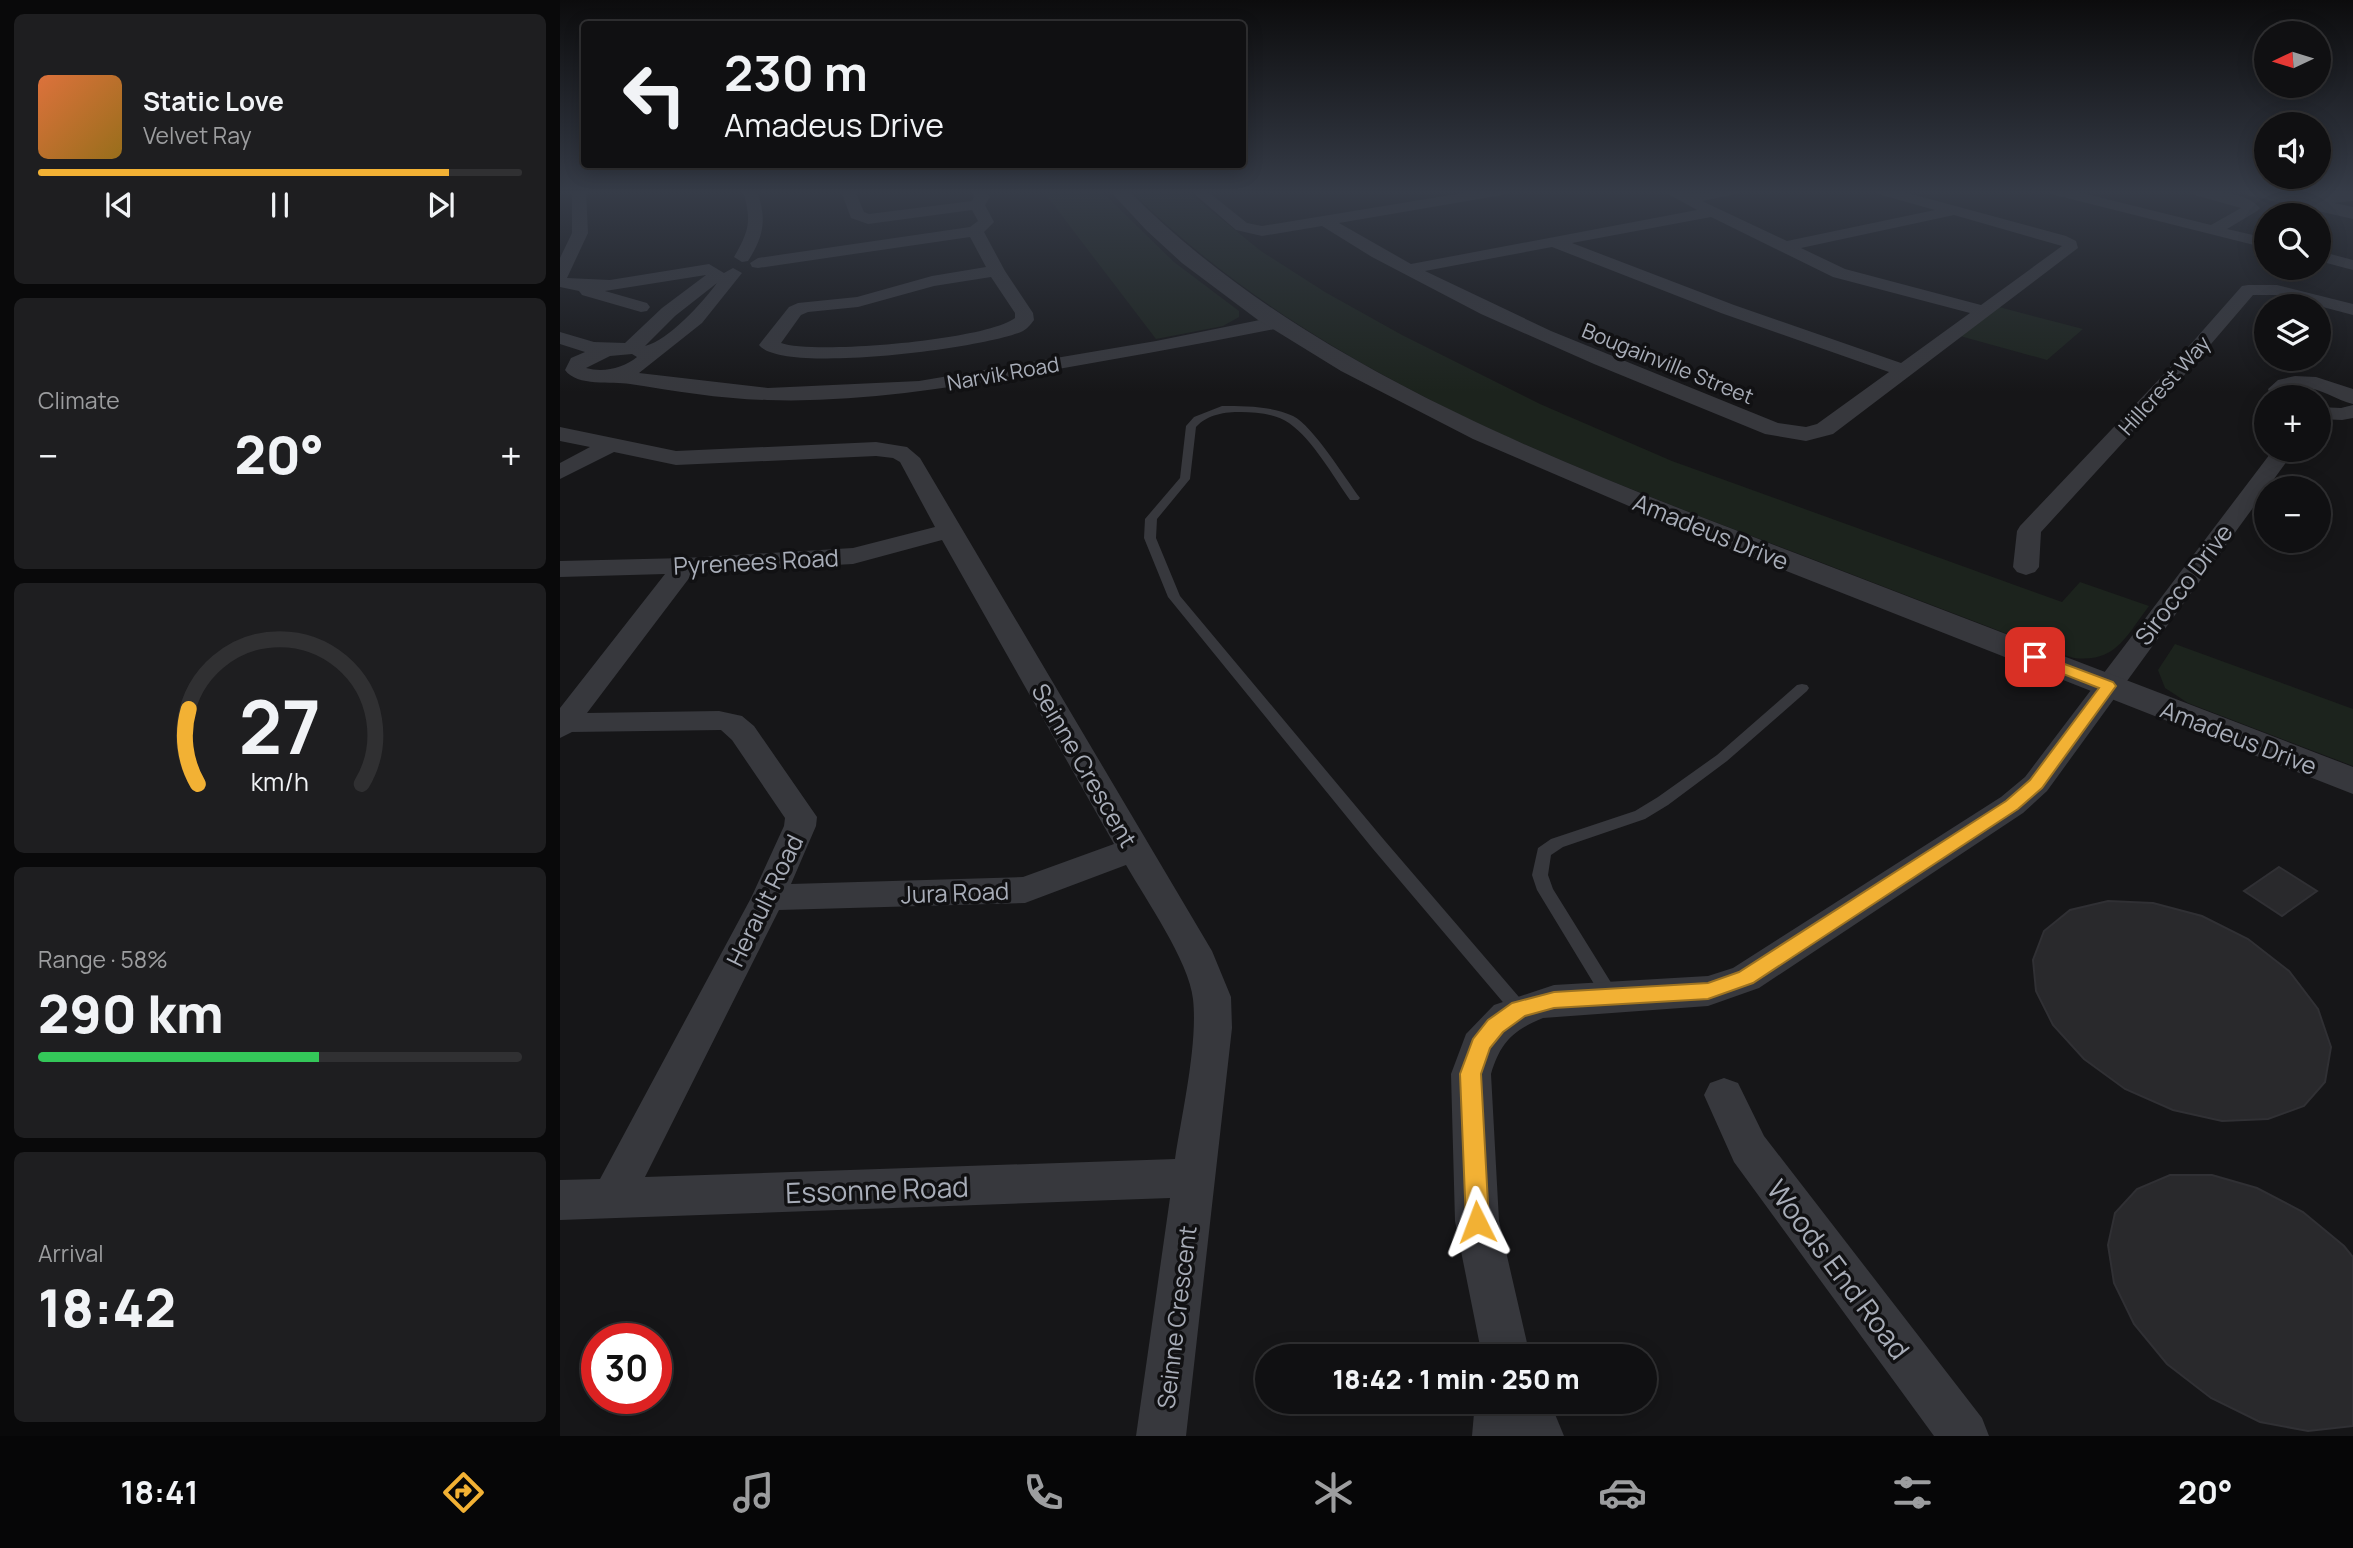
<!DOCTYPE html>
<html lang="en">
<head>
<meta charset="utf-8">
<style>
	body { margin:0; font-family:Manrope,sans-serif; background:#1e1e20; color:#f1f3f6; height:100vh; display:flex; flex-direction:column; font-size:26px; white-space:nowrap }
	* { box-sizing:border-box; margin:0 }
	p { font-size:23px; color:#9c9d9f }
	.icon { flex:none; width:38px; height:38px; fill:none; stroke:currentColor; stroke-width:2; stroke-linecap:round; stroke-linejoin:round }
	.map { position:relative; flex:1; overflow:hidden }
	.drawer { display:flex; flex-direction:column; gap:14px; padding:14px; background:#09090a; width:560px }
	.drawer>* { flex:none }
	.banner { position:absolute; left:21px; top:21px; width:665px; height:147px; border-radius:7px; box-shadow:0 4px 18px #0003,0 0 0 2px #303032; background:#101012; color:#f1f3f6; overflow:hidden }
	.needle { width:46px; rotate:266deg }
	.buttons { position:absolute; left:1694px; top:21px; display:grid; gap:14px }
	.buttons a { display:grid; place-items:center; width:77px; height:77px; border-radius:50%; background:#101012; box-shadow:0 4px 18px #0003,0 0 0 2px #303032; font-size:35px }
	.speed { position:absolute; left:21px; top:1323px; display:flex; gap:14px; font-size:35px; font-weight:700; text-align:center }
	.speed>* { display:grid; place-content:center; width:91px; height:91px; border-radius:50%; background:#101012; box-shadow:0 4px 18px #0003,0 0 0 2px #303032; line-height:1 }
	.speed .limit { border:10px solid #d22; background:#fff; color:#111 }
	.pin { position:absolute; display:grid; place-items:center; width:60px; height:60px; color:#fff; margin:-30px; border-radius:14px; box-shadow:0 4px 10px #0006 }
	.me { position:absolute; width:77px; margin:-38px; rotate:357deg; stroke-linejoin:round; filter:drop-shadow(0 0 5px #0008) }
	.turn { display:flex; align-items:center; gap:24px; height:147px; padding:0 28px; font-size:32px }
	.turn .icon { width:91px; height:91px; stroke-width:2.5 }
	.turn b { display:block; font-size:49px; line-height:60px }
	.big { font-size:52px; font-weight:800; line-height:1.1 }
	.drawer .widget { flex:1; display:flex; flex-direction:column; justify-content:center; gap:10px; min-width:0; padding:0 24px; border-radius:10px; background:#1e1e20 }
	.drawer .dial { align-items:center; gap:0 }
	.dial svg { height:182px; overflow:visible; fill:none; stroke:#303032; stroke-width:7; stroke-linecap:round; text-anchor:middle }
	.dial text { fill:#f1f3f6; stroke:none }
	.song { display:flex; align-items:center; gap:21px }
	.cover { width:84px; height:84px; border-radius:10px; background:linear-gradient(135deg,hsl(20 70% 55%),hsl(40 70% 35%)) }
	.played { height:7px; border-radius:4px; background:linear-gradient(90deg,#f2b134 85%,#303032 85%) }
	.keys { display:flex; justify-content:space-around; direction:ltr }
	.heat { display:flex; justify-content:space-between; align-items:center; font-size:38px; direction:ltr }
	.charge { height:10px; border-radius:5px; background:linear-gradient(90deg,#34c759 58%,#303032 0) }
	.trip { position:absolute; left:695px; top:1344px; width:402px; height:70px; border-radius:35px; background:#101012; box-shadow:0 4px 18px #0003,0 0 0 2px #303032; font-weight:800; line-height:70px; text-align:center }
	.tab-bar { display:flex; height:112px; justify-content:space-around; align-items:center; background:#060607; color:#9c9d9f }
	.tab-bar .icon { width:49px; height:49px }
	.tab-bar .active { color:#f2b134 }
	.tab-bar b { font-size:32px; color:#f1f3f6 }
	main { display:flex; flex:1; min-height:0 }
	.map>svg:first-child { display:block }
	.green { fill:#1c231d }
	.building { fill:#29292c; stroke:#303034; stroke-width:2 }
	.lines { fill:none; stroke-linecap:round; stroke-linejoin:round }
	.service { fill:#37383d; fill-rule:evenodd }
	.minor { fill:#37383d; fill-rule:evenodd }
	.tertiary { fill:#37383d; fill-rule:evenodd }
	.route { fill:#f2b134; stroke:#9d7322; stroke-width:2 }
	.labels { text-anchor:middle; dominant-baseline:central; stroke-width:7; stroke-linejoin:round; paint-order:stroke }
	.far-street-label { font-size:21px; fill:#a8adb8; stroke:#111113 }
	.street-label { font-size:24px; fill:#a8adb8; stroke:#111113 }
	.near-street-label { font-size:28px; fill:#a8adb8; stroke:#111113 }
</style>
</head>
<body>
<main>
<section class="drawer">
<div class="widget">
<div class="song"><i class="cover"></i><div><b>Static Love</b><p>Velvet Ray</p></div></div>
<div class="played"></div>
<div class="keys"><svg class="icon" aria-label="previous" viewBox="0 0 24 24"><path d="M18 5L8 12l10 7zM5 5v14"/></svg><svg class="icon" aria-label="pause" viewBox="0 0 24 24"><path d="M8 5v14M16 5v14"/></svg><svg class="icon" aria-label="next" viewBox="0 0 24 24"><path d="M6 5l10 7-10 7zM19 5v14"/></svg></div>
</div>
<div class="widget"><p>Climate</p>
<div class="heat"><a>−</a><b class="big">20°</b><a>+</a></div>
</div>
<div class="widget dial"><svg viewBox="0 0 100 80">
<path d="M14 69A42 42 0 1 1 86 69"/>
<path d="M14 69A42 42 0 0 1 10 36" stroke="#f2b134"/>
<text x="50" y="56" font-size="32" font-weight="700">27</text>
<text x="50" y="72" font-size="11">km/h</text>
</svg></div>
<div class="widget"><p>Range · 58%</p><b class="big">290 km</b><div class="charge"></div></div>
<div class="widget"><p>Arrival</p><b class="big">18:42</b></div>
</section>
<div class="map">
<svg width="1793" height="1436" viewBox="0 0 1793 1436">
	<rect width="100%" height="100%" fill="#161618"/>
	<g class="green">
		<polygon points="483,191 541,191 614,262 679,311 679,317 663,326 596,339"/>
		<path d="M571 191H627L701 251 765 292 842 335 980 404 1112 461 1502 602 1520 582 1589 606C1566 636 1556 663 1514 658 1483 649 1453 636 1424 625 1369 604 1314 583 1260 562 1018 470 757 377 571 191Z"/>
		<polygon points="1439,307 1523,329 1487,360 1400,336"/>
		<polygon points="1615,644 1793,709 1793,766 1628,703 1605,688 1598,670"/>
	</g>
	<g class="building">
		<polygon points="1719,867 1757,891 1722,916 1684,891"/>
		<polygon points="1548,901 1593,903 1642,916 1688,939 1729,971 1758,1009 1771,1047 1765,1082 1744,1106 1708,1119 1662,1121 1613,1110 1565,1089 1524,1059 1493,1025 1476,991 1473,960 1484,931 1510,910"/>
		<polygon points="1610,1175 1652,1175 1697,1188 1743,1212 1784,1246 1793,1257 1793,1426 1748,1431 1700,1422 1651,1398 1607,1364 1574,1324 1554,1283 1548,1245 1555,1213 1577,1189"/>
	</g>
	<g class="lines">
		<g class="service">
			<path d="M662 406C686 406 711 406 733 416 753 426 785 478 800 498L798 500H790C773 476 753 440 729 423 717 414 696 412 681 412 665 412 648 414 636 427L630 479 597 519 596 538 620 596 825 841 965 1004 968 1009 965 1014 959 1016 953 1014 813 849 608 597 584 538 585 519 620 478 626 426 634 417Z"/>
			<polygon points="1242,684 1247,685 1249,688 1247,691 1167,761 1108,805 1085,819 1003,847 991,855 988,875 993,889 1060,997 1057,1002 1051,1004 1045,1002 977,890 972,875 978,848 991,839 1075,811 1098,797 1157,755 1237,685"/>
		</g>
		<g class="minor">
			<path d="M12 191H26L28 233 7 278 50 280 149 264 164 273 173 268 182 273 142 323 79 373 208 388 359 381 596 341 715 317 724 323 715 329C634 345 552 360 470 374 384 389 294 403 207 400 161 399 115 391 70 384 52 381 17 387 5 370L11 358 25 352 0 344V332L34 342 65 343 102 308 146 275 45 291 87 303 90 307 87 311 81 312 22 295 19 291 0 287V258L12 233ZM157 283C142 303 109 340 85 346L115 316ZM72 354 77 357C63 368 44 373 26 368L50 356Z"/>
			<path d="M183 191H197C207 219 204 236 188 261L182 262 174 257C189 231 192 221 183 191Z"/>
			<path d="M281 191H295L304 212 309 214 412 201 414 197 412 191H426L430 197 425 205 434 222 424 232 445 271 473 313 474 320C471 324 467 329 463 331 428 348 222 375 199 345L202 341 229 307 238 303 297 297 372 276 426 267 410 237 198 268 192 267 190 263 198 258 410 227 418 221 412 210 308 224 291 218ZM431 277 455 313V318C427 340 255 355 221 343L241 315 248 312 298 307 374 286Z"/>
			<path d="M631 191H647L687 223 702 226 915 191H949L942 195 779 223 851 264 1137 210 1103 191H1122L1129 194 1178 191 1176 194 1142 201 1227 241 1375 210 1318 194 1316 191H1340L1506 236 1516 241 1518 248 1273 434 1246 441 1205 434 1034 364 921 314 812 257 762 226 702 236 676 230ZM1394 215 1502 246 1421 305 1285 269 1241 248ZM1151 217 1273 277 1410 313 1341 363 1174 305 1012 243ZM992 247 1161 313 1329 372 1257 424 1246 427 1218 423 991 331 865 271Z"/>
			<path d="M1489 191H1514L1651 225 1681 208 1631 194 1629 191C1651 191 1684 190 1700 208L1697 211 1667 229 1706 238V248L1491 194Z"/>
			<polygon points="1731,191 1773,193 1793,191 1793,201 1773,203 1733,194"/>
			<polygon points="1759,251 1793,260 1793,270 1759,261"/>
			<polygon points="1688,285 1717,285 1793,304 1793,315 1717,295 1693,295 1621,379 1481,532 1479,567 1475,572 1466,575 1457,572 1453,567 1457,531 1460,526 1607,371 1682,286"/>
			<path d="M1735 376 1756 377 1793 389V404C1772 399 1752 380 1729 391L1731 397H1711L1708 389 1718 380Z"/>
			<polygon points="1793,405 1793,418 1782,420 1759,419 1759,407 1781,408"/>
			<path d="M0 427 116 451 316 442 347 447 360 458 652 951 671 997 672 1028 626 1436H576L610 1198 0 1220V1180L40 1179 191 898 224 826 225 818 172 740 161 730 12 732 0 738V708L105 574 0 577V561L125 558 293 548 375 527 340 462 333 458 316 456 116 465 54 452 0 479V463L30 447 0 441ZM382 540 554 844 463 877 231 884 256 826 257 817 194 726 182 716 159 711 27 713 133 573 293 564ZM566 865C586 900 629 961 633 999 638 1044 622 1113 615 1159L85 1177 219 910 465 903Z"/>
			<path d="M1713 450H1735L1487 791 1463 813 1199 988 1148 1006 983 1018C953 1030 940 1043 931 1074L939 1221 970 1356H922L895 1221 891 1074 906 1034 934 1005 994 985 1148 976 1173 968 1441 797 1465 777Z"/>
			<polygon points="1164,1078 1178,1083 1204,1136 1422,1418 1429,1436 1374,1436 1174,1162 1144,1095 1150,1083"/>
			<polygon points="915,1402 990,1402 1004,1436 912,1436"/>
		</g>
		<g class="tertiary">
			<path d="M550 191H569C750 374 1020 470 1256 561 1435 630 1614 698 1793 767V794L1155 543 913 439 781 371 698 320 622 263 586 230Z"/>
			<polygon points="1685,191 1719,191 1793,207 1793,219 1687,195"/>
		</g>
	</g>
	<linearGradient id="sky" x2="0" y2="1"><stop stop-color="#0c0c0d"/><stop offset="0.49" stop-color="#363c48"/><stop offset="1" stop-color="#363c48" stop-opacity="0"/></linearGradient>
	<rect width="1793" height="392" fill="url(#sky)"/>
	<polygon class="route" points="1475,653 1553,682 1556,686 1482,788 1458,809 1193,983 1148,999 994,1008 965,1016 943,1032 930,1048 921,1074 929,1222 926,1229 917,1232 909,1229 906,1222 900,1074 913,1039 928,1020 952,1003 994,992 1148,983 1179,972 1446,801 1470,780 1539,688 1470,661 1467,657"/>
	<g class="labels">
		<g class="far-street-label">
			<text transform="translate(1108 363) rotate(22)">Bougainville Street</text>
			<text transform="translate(443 373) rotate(-10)">Narvik Road</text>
			<text transform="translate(1604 385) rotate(-48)">Hillcrest Way</text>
		</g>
		<g class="street-label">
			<text transform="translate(1151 531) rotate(22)">Amadeus Drive</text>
			<text transform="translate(196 561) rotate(-3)">Pyrenees Road</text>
			<text transform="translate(1623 584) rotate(-53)">Sirocco Drive</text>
			<text transform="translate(1679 737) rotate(21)">Amadeus Drive</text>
			<text transform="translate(525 765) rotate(60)">Seinne Crescent</text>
			<text transform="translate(395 892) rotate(-2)">Jura Road</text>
			<text transform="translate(204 900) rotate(-64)">Herault Road</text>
			<text transform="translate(616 1317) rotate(-83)">Seinne Crescent</text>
		</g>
		<g class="near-street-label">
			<text transform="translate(317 1189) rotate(-2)">Essonne Road</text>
			<text transform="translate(1279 1269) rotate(53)">Woods End Road</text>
		</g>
	</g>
</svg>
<div class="buttons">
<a><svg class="needle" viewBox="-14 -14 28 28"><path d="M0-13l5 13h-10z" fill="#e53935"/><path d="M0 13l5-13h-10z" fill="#9c9d9f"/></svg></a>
<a><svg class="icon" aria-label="sound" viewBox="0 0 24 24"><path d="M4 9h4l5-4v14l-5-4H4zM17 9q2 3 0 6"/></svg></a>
<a><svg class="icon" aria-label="search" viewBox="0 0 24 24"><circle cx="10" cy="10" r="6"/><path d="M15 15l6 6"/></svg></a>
<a><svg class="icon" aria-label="layers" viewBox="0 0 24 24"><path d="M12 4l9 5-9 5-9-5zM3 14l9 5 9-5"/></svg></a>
<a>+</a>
<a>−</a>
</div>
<div class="speed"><div class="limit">30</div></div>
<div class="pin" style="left:1475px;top:657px;background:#d93025"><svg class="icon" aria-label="arrive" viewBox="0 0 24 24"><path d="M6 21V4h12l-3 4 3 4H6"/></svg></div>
<svg class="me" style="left:917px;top:1222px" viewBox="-20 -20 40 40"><path d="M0-17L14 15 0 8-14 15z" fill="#f2b134" stroke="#fff" stroke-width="4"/></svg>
<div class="trip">18:42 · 1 min · 250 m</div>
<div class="banner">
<div class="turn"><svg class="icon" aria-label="left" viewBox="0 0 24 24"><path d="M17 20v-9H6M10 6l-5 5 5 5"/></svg><div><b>230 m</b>Amadeus Drive</div></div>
</div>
</div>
</main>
<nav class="tab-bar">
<b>18:41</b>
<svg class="icon active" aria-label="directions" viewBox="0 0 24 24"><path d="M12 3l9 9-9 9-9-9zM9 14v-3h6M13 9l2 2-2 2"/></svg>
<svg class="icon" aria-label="music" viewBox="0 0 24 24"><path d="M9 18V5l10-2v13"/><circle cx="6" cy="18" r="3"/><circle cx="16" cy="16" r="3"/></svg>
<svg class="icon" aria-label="phone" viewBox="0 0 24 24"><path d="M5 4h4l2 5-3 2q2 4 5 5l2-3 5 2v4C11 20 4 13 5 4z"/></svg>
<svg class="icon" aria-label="climate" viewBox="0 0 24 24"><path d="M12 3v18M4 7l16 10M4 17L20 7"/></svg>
<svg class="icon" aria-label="car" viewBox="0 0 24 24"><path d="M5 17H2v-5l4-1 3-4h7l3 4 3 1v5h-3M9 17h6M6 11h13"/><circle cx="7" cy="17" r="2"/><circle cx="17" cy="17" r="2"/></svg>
<svg class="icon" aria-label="filters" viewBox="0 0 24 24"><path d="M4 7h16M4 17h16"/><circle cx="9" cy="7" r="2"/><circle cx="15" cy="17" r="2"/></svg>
<b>20°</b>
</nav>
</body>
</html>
